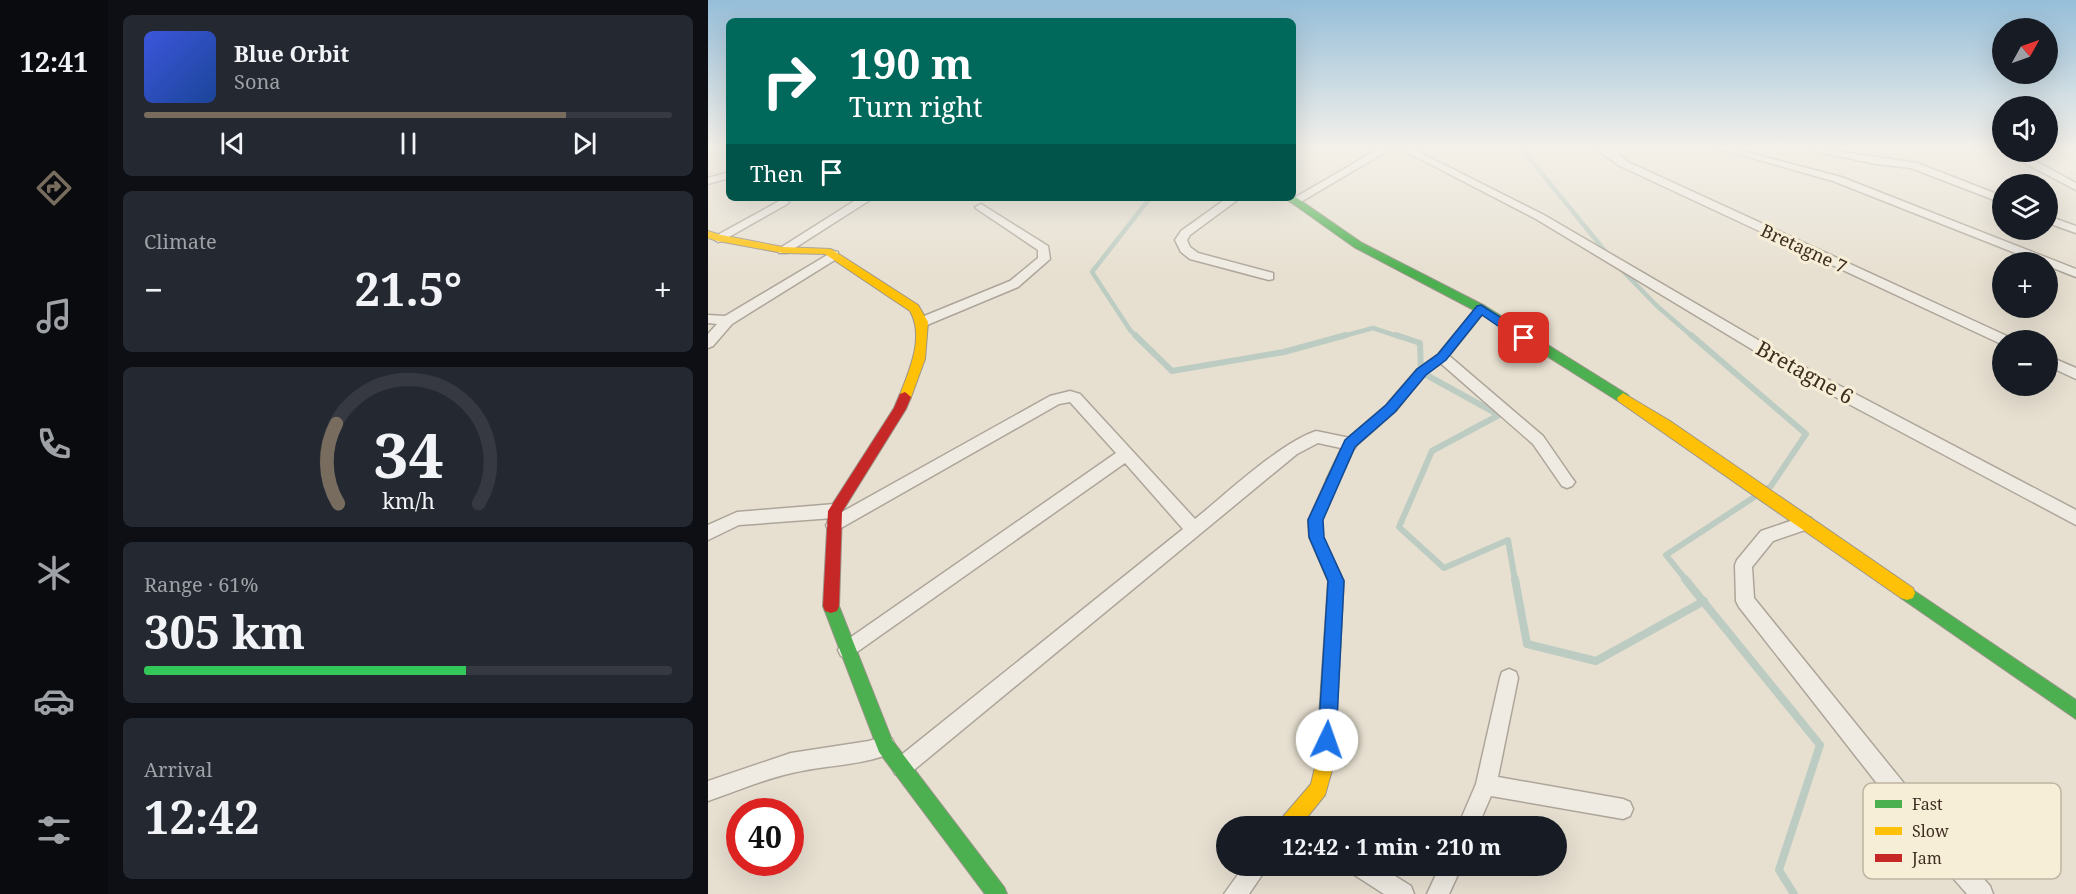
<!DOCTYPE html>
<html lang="en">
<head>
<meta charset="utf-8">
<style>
	body { margin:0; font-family:"Noto Serif",serif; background:#242831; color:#f1f3f6; height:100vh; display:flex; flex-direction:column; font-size:22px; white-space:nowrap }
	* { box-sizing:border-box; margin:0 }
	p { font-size:20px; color:#9ea1a6 }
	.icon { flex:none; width:33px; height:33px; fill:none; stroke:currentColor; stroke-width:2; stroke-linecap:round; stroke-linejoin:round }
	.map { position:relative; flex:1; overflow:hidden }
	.sheet { display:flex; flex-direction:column; gap:15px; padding:15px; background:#0d0f14; width:600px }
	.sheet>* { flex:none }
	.hud { position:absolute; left:18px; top:18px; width:570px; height:183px; border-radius:9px; box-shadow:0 6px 24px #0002; background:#00695c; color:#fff; overflow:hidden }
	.needle { width:39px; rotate:50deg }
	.buttons { position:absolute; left:1284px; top:18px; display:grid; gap:12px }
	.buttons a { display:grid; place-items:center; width:66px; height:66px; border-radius:50%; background:#171b24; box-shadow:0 6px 24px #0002; font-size:30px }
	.speed { position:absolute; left:18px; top:798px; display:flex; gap:12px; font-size:30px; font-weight:700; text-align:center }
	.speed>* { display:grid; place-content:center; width:78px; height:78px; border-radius:50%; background:#171b24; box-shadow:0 6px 24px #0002; line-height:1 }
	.speed .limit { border:9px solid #d22; background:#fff; color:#111 }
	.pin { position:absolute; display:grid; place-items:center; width:51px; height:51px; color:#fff; margin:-26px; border-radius:12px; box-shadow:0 3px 9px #0006 }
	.me { position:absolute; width:66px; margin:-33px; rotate:3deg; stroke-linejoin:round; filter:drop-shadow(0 0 4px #0008) }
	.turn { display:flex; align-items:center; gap:21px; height:126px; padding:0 24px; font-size:27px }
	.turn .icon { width:78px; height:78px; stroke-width:2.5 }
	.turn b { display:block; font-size:42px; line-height:51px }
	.then { display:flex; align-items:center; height:57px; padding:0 24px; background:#0003; gap:12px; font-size:22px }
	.big { font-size:45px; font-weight:700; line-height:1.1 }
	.sheet .widget { flex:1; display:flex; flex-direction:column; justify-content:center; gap:9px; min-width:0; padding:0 21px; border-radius:9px; background:#242831 }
	.sheet .dial { align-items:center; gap:0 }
	.dial svg { height:156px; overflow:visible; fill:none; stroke:#363941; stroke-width:7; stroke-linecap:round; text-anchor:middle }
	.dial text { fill:#f1f3f6; stroke:none }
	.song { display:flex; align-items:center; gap:18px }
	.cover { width:72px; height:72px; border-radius:9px; background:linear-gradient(135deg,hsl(230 70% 55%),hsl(220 70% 35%)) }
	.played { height:6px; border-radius:3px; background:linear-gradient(90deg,#786c5e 80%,#363941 80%) }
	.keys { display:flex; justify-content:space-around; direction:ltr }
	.heat { display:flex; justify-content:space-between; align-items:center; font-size:33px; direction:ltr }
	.charge { height:9px; border-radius:4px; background:linear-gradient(90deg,#34c759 61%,#363941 0) }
	.trip { position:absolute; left:508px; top:816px; width:351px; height:60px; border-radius:30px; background:#171b24; box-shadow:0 6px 24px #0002; font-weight:700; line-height:60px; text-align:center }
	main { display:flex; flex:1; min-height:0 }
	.tab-bar { display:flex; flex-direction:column; width:108px; justify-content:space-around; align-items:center; background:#090b0e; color:#9ea1a6 }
	.tab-bar .icon { width:42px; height:42px }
	.tab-bar .active { color:#786c5e }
	.tab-bar b { font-size:27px; color:#f1f3f6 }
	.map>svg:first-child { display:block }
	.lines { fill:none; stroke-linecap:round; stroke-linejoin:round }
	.stream-far2 { stroke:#bcccc2; stroke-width:4.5 }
	.stream-far1 { stroke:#bcccc2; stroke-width:6 }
	.stream { stroke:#bcccc2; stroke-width:8 }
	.street-casing { stroke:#ada599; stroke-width:3 }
	.fast-casing { stroke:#9c958a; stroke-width:2 }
	.slow-casing { stroke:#9c958a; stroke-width:2 }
	.jam-casing { stroke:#9c958a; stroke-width:2 }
	.street { fill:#efebe3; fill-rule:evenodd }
	.fast { fill:#4caf50; fill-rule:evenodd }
	.slow { fill:#ffc107; fill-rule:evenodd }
	.jam { fill:#c62828; fill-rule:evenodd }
	.route { fill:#1a73e8; stroke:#114b97; stroke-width:1.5 }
	.labels { text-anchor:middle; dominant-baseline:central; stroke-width:6; stroke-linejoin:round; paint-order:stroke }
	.far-street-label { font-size:18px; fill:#3d2e20; stroke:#f7eed8 }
	.street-label { font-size:21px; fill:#3d2e20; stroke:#f7eed8 }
	.key { fill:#f7eed8; stroke:#bfb4a1; stroke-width:1.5 }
	.key-label { font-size:16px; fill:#3d2e20 }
</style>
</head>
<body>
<main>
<nav class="tab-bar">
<b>12:41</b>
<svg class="icon active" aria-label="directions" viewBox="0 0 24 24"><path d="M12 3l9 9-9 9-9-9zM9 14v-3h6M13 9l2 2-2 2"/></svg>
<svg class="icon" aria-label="music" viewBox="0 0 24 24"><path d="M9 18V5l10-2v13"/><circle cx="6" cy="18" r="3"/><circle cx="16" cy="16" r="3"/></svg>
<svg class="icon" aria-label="phone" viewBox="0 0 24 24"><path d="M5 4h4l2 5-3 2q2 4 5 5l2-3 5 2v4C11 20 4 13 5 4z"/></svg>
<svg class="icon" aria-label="climate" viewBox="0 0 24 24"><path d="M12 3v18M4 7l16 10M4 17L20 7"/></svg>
<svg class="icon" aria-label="car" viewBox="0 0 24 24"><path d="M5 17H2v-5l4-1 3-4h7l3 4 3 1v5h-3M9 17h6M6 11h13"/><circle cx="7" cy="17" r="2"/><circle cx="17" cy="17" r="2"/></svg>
<svg class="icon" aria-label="filters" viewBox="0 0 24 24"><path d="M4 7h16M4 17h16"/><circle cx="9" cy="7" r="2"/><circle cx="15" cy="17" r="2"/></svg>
</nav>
<section class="sheet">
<div class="widget">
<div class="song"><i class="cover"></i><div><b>Blue Orbit</b><p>Sona</p></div></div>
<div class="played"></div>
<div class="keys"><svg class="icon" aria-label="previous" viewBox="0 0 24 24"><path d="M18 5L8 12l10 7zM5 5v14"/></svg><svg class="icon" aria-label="pause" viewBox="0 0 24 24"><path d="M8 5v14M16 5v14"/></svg><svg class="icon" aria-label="next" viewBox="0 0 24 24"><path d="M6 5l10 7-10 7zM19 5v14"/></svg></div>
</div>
<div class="widget"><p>Climate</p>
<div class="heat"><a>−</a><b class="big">21.5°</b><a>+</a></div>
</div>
<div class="widget dial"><svg viewBox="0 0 100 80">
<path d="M14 69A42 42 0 1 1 86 69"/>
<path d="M14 69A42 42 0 0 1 13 28" stroke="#786c5e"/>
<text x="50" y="56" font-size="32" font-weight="700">34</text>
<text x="50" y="72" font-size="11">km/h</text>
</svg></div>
<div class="widget"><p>Range · 61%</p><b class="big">305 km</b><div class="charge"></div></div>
<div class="widget"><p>Arrival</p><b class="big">12:42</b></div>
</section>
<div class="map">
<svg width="1368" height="894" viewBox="0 0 1368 894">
	<rect width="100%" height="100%" fill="#e7e0d1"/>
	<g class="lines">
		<g class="stream-far2">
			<polyline points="813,148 901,256"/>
			<polyline points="912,268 949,306 985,337"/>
			<polyline points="429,337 422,330 384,272 442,198"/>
			<polyline points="632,337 665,328 692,337"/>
		</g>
		<g class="stream-far1">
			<polyline points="427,335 464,371 576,352 638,335"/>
			<polyline points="688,335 712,343 713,372 791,415 724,451 691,527 736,568 800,540 807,580"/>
			<polyline points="978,580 958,555 1063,486 1098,434 983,335"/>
		</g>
		<g class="stream">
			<polyline points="807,579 819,644 888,661 996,601"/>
			<polyline points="977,579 1112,745 1071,870 1086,894"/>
		</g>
		<g class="street-casing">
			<g id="street">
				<polygon points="672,148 684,148 591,203 587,204 581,201"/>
				<polygon points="691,148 703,148 836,215 1100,369 1368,510 1368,525 1090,377 828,219"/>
				<polygon points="886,148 902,150 902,148 912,148 911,155 918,161 1301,337 1303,340 1291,343 910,165"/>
				<polygon points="1008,148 1023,148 1133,177 1368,269 1368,277 1340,266 1340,262 1330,262 1125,181"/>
				<polygon points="1106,148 1209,163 1294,196 1294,203 1203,168 1168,164 1110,152 1106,151"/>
				<polygon points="1294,149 1294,152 1324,152 1320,157 1368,183 1368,190 1309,159 1292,154 1291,152"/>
				<polygon points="21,172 21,178 0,184 0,178"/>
				<polygon points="151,198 165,198 79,253 71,253 69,250"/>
				<polygon points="519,198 532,198 482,235 479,240 482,247 490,253 565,273 565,279 561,280 482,259 473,252 467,240 473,231"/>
				<polygon points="75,199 81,202 79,204 14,241 10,242 4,238"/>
				<polygon points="273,204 340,246 342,259 310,287 219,325 209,325 207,322 209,319 302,281 330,258 330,250 269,209 267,207"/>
				<polygon points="1340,216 1368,226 1368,233 1340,223"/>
				<polygon points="126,251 130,252 130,258 24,324 5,346 0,348 0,334 9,324 0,323 0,315 17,316"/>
				<polygon points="734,352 739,354 835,436 864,478 867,482 864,486 859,488 854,486 825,444 729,360 727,357"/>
				<polygon points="1340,356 1368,368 1368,379 1340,366"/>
				<path d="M362 391 372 394 487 519C518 494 572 443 608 431L642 438 647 440 649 444 647 448 642 450 610 443 589 454 201 774 194 777 187 774 184 767 187 760 475 529 417 463 139 659 133 656 130 650 133 644 408 453 362 402 351 404 126 532 120 530 118 525 125 518 31 525 0 540V525L29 512 127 504 133 506 134 512 342 396Z"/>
				<polygon points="1097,516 1103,518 1105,523 1103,528 1065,541 1044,567 1046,598 1241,839 1282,886 1285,894 1259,894 1225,855 1031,607 1028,601 1027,565 1029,560 1053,531"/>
				<polygon points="801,669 808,672 810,678 790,777 915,799 922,802 925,809 922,816 915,819 783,796 770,826 750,826 768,784 792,678 794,672"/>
				<path d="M177 736 184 739 187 746 184 753C152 766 117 765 84 773 56 779 27 792 0 801V781L83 753 161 741Z"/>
				<polygon points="536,866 560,866 541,894 516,894"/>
				<polygon points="642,866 671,866 703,886 706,894 676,894 645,874"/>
				<polygon points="732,866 754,866 741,894 719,894"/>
			</g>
		</g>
		<g class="fast-casing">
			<g id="fast">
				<polygon points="586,196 654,243 777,306 920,395 921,398 920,401 910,401 774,315 738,360 717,375 688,411 647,447 630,484 620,484 618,480 637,440 678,405 709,369 730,354 766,310 646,247 577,198 585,198"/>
				<polygon points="1199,586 1368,700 1368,719 1193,598 1191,593 1193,588"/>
				<polygon points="123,599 129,601 131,606 184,740 296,887 299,894 277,894 171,752 115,606 117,601"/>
			</g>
		</g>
		<g class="slow-casing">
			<g id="slow">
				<path d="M0 231 13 235 75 247 123 249 210 305 220 322 217 359 202 400 197 402 191 397C201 371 217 337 202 311L117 254 75 253 10 241 0 238Z"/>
				<polygon points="915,393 962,421 1205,588 1207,593 1205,598 1199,600 1193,598 910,401 909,398"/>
				<polygon points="625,474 630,476 632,480 614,520 615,537 636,581 626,763 617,795 592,826 571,826 573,819 603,784 608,763 620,581 601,537 600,520 620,476"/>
			</g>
		</g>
		<g class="jam-casing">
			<polygon id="jam" points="197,392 203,397 198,409 134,512 131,606 129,611 123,613 117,611 115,606 120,511 186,408 192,394"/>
		</g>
		<use href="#street" class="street"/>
		<use href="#fast" class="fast"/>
		<use href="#slow" class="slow"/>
		<use href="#jam" class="jam"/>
	</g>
	<linearGradient id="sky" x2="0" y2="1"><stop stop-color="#96bed9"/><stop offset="0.54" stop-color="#f4f1ea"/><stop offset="1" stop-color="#f4f1ea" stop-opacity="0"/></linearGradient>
	<rect width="1368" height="273" fill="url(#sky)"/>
	<polygon class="route" points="773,305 820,335 820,341 812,341 774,315 738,360 718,375 687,412 647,447 615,520 616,537 636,581 628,740 625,746 619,749 612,746 610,740 620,581 601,537 600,520 637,440 678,405 709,369 730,354 769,306"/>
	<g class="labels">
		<g class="far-street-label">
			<text transform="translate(1096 248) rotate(25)">Bretagne 7</text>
		</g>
		<g class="street-label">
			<text transform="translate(1097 372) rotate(29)">Bretagne 6</text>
		</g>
	</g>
	<rect x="1155" y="783" width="198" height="96" rx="9" class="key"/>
	<rect x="1167" y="800" width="27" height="8" fill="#4caf50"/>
	<rect x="1167" y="827" width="27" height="8" fill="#ffc107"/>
	<rect x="1167" y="854" width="27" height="8" fill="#c62828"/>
	<g class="key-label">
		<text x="1204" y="810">Fast</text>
		<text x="1204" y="837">Slow</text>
		<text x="1204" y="864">Jam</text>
	</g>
</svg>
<div class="buttons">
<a><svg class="needle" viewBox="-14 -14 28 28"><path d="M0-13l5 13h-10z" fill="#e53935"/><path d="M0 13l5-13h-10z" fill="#9ea1a6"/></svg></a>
<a><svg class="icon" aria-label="sound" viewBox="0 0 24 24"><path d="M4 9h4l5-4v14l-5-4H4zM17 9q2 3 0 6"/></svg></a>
<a><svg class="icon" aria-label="layers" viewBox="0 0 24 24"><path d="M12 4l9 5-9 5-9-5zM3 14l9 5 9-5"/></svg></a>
<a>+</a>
<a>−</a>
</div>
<div class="speed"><div class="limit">40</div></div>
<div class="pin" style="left:816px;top:338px;background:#d93025"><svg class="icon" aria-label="arrive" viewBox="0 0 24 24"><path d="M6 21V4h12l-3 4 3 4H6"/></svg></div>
<svg class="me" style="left:619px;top:740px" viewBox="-20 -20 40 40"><circle r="19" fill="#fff"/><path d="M0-13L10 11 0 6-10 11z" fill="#1a73e8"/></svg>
<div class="trip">12:42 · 1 min · 210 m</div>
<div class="hud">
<div class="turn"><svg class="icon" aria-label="right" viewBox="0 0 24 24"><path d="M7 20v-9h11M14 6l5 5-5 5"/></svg><div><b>190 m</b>Turn right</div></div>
<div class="then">Then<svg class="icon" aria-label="arrive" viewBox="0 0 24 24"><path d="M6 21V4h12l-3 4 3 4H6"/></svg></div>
</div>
</div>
</main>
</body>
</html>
